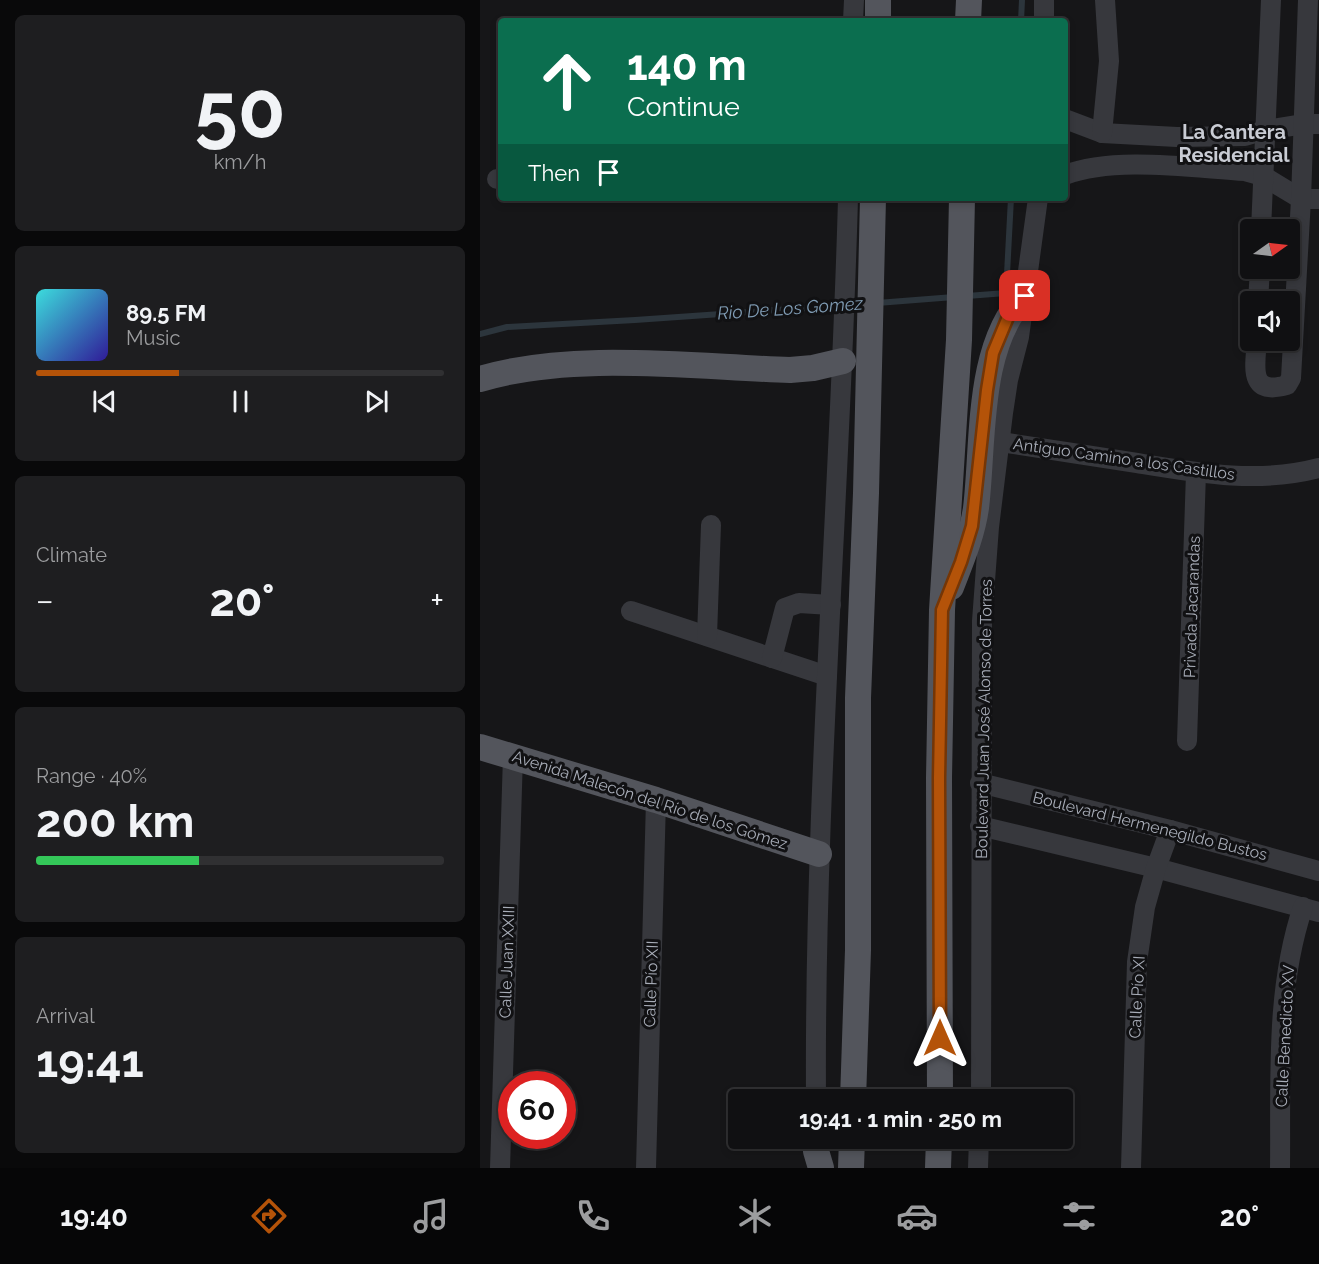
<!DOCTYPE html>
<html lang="en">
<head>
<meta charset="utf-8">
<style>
	body { margin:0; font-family:Raleway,sans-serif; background:#1e1e20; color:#f1f3f6; height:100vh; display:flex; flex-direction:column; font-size:22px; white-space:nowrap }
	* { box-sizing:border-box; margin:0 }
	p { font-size:20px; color:#9c9d9f }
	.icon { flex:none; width:33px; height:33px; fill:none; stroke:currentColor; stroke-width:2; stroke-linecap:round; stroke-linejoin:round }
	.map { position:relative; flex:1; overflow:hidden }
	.drawer { display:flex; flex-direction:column; gap:15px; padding:15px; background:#09090a; width:480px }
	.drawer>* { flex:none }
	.hud { position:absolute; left:18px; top:18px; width:570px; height:183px; border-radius:6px; box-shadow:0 3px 9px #0003,0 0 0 2px #303032; background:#0b6e4f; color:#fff; overflow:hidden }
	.needle { width:39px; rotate:76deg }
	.controls { position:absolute; left:760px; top:219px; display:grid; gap:12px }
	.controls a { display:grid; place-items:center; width:60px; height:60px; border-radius:6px; background:#101012; box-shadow:0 3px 9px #0003,0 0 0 2px #303032; font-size:30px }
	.speed { position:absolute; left:18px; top:1071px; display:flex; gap:12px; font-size:30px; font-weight:700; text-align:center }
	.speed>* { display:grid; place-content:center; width:78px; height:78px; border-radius:50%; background:#101012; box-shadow:0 3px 9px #0003,0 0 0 2px #303032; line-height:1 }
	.speed .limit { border:9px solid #d22; background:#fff; color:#111 }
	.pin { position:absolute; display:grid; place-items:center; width:51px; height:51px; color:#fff; margin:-26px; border-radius:12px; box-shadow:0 3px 9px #0006 }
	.me { position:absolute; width:66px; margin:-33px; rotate:0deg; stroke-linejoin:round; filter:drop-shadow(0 0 4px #0008) }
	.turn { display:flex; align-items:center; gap:21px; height:126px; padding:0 30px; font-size:27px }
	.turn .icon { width:78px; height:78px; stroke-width:2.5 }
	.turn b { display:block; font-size:42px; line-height:51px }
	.then { display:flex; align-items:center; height:57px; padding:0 30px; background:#0003; gap:12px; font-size:22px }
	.big { font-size:45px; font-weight:700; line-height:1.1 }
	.drawer .tile { flex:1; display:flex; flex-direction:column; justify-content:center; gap:9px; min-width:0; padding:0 21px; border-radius:9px; background:#1e1e20 }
	.drawer .dial { align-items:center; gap:0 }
	.dial b { font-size:78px; line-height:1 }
	.song { display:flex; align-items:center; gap:18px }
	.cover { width:72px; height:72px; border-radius:9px; background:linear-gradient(135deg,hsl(180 70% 55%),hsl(250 70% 35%)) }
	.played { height:6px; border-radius:3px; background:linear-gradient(90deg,#b45309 35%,#303032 35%) }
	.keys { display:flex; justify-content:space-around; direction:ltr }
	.heat { display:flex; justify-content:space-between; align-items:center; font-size:33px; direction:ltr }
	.charge { height:9px; border-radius:4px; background:linear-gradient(90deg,#34c759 40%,#303032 0) }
	.trip { position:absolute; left:248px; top:1089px; width:345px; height:60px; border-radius:6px; background:#101012; box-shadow:0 3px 9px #0003,0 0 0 2px #303032; font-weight:700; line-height:60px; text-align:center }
	.tabs { display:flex; height:96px; justify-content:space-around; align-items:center; background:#060607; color:#9c9d9f }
	.tabs .icon { width:42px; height:42px }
	.tabs .selected { color:#b45309 }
	.tabs b { font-size:27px; color:#f1f3f6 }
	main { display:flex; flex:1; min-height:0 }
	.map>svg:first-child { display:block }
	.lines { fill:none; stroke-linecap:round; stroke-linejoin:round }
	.stream { stroke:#2c353c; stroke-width:6 }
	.minor { stroke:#37383d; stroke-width:20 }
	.major { stroke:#53555c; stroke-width:26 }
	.route-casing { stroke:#753606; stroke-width:15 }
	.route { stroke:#b45309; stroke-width:10 }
	.labels { text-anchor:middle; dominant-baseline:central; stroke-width:6; stroke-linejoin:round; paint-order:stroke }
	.street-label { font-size:16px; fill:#a8adb8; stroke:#111113 }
	.water-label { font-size:18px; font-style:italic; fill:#7f9bb3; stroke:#111113 }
	.quarter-label { font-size:20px; font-weight:bold; fill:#c9ccd4; stroke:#111113 }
</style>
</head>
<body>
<main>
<section class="drawer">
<div class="tile dial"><b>50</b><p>km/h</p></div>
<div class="tile">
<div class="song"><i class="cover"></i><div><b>89.5 FM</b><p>Music</p></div></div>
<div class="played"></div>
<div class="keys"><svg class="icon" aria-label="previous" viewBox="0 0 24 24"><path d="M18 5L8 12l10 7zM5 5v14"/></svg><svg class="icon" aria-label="pause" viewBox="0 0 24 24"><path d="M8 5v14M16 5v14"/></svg><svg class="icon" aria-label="next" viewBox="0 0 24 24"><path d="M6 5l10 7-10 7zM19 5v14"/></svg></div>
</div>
<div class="tile"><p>Climate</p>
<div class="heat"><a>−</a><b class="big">20°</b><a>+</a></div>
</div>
<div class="tile"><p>Range · 40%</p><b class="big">200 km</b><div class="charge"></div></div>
<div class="tile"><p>Arrival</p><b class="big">19:41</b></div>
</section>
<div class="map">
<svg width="839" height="1168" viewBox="0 0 839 1168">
	<rect width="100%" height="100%" fill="#161618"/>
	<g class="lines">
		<g class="stream">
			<polyline points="541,21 542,0"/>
			<polyline points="487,296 526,293 531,198"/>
			<polyline points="397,303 474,297"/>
			<polyline points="0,334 27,327 155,320 384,304"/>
		</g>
		<g class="minor">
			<polyline points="373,21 374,0"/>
			<polyline points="564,21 564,0"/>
			<polyline points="585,119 622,133 697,137 765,136 786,130 824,124 839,124"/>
			<polyline points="622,133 629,61 625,0"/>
			<path d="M585 175C634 156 712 168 765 171L783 176 821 199H839"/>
			<polyline points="17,179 21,179"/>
			<polyline points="781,230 791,0"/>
			<polyline points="778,302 780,268"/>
			<path d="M777 340C775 367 768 396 807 385L811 378 821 199 828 0"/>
			<path d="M521 442C566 449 612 456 657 463 718 473 779 484 839 468"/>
			<polyline points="151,611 347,676"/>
			<polyline points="227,636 231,525"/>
			<polyline points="292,658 305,608 319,603 351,605"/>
			<polyline points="707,741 716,473"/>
			<polyline points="500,783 690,830 839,871"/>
			<polyline points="500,826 676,868 839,912"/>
			<path d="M336 1100C334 799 360 499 368 198"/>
			<polyline points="501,1100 502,621 509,527 523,413 528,380 539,337 558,198"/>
			<polyline points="20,1168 33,756"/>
			<polyline points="166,1168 176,800"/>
			<polyline points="498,1168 499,1138"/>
			<polyline points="651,1168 657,962 665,907 676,868 690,830"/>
			<path d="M800 1168C801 1081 795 990 823 907"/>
		</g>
		<g class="major">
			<polyline points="398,21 398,0"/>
			<polyline points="488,21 489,0"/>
			<path d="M0 379C93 351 213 367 310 370L333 368 363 361"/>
			<path d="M471 587C481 561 492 536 496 508 504 442 496 346 545 296"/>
			<polyline points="0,747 176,800 339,854"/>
			<polyline points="373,1100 378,950 378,698 386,493 393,198"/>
			<polyline points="460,1100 459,778 462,610 479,340 482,198"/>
			<polyline points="336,1151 341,1168"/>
			<polyline points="371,1168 372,1138"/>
			<polyline points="458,1168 459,1138"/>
		</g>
	</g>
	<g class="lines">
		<g class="route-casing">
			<polyline id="route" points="460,1038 459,778 462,610 481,562 492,526 507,390 513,353 528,317 545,296"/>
		</g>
		<use href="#route" class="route"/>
	</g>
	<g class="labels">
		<g class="street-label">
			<text transform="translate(644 459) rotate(8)">Antiguo Camino a los Castillos</text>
			<text transform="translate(712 607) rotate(-88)">Privada Jacarandas</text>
			<text transform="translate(504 719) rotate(-89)">Boulevard Juan José Alonso de Torres</text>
			<text transform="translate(170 800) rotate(18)">Avenida Malecón del Río de los Gómez</text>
			<text transform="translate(670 826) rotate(14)">Boulevard Hermenegildo Bustos</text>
			<text transform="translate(27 962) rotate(-88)">Calle Juan XXIII</text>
			<text transform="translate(171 984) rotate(-88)">Calle Pío XII</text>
			<text transform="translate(657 997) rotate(-87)">Calle Pío XI</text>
			<text transform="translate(805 1036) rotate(-87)">Calle Benedicto XV</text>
		</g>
		<g class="water-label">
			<text transform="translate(310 308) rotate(-4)">Rio De Los Gomez</text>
		</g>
		<g class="quarter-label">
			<text x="754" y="132">La Cantera<tspan x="754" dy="23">Residencial</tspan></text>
		</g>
	</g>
</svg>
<div class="controls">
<a><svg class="needle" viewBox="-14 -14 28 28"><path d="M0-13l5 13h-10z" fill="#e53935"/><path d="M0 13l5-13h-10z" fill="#9c9d9f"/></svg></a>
<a><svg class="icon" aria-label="sound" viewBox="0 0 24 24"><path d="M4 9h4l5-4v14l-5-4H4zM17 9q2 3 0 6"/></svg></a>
</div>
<div class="speed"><div class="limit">60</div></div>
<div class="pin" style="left:545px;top:296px;background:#d93025"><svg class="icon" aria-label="arrive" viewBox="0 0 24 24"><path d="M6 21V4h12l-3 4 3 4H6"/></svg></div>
<svg class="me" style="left:460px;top:1038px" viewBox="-20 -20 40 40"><path d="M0-17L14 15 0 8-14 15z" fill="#b45309" stroke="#fff" stroke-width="4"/></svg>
<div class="trip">19:41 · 1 min · 250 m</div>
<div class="hud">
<div class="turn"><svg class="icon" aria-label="ahead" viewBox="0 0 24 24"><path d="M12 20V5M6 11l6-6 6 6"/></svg><div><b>140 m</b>Continue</div></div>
<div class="then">Then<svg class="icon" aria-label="arrive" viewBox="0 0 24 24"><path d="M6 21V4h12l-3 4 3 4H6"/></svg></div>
</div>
</div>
</main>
<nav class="tabs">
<b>19:40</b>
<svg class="icon selected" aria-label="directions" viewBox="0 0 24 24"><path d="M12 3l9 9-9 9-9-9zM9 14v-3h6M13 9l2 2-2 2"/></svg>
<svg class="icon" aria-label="music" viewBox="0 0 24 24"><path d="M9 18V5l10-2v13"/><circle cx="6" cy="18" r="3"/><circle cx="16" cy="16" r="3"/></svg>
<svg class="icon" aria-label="phone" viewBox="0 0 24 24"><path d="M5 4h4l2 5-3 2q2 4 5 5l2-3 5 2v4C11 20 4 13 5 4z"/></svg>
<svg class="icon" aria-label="climate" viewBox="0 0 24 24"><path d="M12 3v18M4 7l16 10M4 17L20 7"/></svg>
<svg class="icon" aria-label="car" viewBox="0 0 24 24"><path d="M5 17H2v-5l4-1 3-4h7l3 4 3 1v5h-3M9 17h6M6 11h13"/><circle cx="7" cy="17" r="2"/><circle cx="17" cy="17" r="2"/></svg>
<svg class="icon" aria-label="filters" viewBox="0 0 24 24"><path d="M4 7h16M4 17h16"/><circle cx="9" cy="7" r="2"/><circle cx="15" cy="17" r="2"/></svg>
<b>20°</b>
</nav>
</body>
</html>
